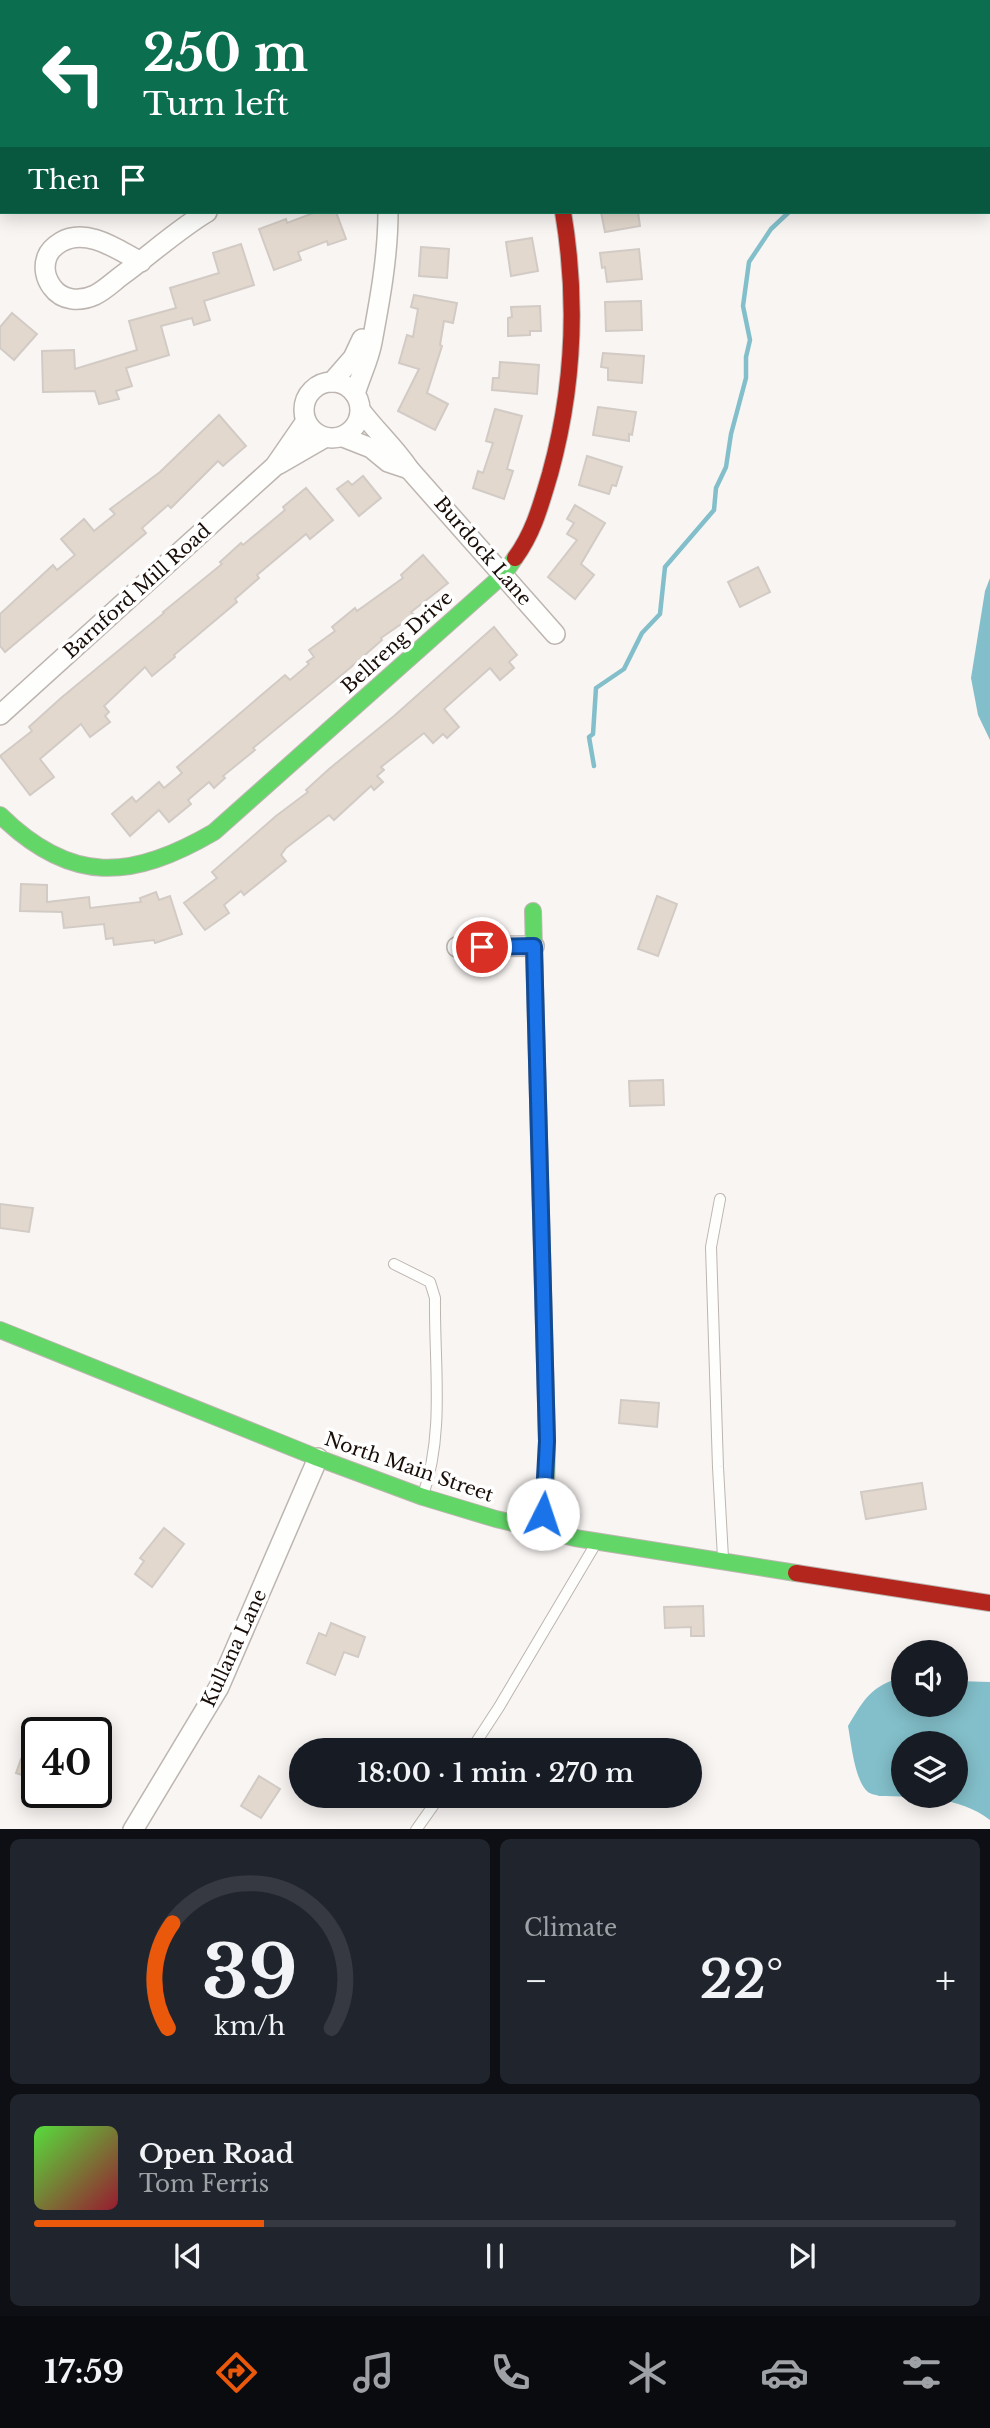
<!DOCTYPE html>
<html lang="en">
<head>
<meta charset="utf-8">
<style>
	body { margin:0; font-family:"Libre Baskerville",serif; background:#20242c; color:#f1f3f6; height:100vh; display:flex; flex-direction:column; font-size:26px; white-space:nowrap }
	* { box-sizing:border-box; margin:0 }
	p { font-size:23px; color:#9ea1a6 }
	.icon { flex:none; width:38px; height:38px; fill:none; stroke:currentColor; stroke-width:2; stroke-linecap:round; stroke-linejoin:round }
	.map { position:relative; height:1829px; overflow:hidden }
	.details { display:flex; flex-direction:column; gap:10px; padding:10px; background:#0d0f14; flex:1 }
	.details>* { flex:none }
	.top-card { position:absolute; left:0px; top:0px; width:990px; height:214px; box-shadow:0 4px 18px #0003; background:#0b6e4f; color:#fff; overflow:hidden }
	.buttons { position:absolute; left:891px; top:1640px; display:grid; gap:14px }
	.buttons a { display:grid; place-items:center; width:77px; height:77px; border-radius:50%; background:#171b24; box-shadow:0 4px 18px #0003; font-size:35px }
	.speed { position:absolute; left:21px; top:1717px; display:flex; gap:14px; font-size:35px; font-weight:700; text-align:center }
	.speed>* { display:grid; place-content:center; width:91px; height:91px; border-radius:50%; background:#171b24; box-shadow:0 4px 18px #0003; line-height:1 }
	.speed .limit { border:4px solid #111; border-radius:10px; background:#fff; color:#111 }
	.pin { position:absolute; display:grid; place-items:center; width:60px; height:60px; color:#fff; margin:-30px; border:4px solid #fff; border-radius:50%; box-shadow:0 2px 7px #0007 }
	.me { position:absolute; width:77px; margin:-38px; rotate:4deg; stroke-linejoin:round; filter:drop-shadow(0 0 5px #0008) }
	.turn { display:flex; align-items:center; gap:24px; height:147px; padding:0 28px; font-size:32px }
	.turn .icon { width:91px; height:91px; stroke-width:2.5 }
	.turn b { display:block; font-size:49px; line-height:60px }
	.then { display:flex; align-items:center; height:66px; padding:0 28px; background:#0003; gap:14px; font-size:26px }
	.big { font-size:52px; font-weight:600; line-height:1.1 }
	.details .card { flex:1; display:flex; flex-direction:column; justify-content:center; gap:10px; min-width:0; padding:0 24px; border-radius:10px; background:#20242c }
	.details .dial { align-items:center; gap:0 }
	.dial svg { height:182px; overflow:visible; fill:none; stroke:#363941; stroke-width:7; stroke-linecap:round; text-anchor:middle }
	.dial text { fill:#f1f3f6; stroke:none }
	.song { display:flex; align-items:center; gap:21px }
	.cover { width:84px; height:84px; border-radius:10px; background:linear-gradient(135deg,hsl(110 70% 55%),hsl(350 70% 35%)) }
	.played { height:7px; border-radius:4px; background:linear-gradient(90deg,#ea580c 25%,#363941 25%) }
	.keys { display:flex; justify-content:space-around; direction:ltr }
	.heat { display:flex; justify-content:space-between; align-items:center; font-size:38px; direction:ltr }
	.details .tiles { flex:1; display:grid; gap:10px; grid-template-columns:1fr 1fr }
	.card:last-child { grid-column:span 2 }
	.trip { position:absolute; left:289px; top:1738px; width:413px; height:70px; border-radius:35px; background:#171b24; box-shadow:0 4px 18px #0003; font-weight:600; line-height:70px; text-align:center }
	.menu { display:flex; height:112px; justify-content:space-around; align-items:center; background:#090b0e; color:#9ea1a6 }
	.menu .icon { width:49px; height:49px }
	.menu .active { color:#ea580c }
	.menu b { font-size:32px; color:#f1f3f6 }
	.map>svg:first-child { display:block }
	.water { fill:#83bfca; fill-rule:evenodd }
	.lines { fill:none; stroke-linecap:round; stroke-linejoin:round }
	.stream { stroke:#83bfca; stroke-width:4.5 }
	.building { fill:#e3d8cd; stroke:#d2cbc5; stroke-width:2 }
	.lane-casing { stroke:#bdb5b0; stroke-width:12 }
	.street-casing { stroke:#bdb5b0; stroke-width:22 }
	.fast-casing { stroke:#bdb5b0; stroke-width:18 }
	.jam-casing { stroke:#bdb5b0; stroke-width:18 }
	.lane { stroke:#fefefd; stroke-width:10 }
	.street { stroke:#fefefd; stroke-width:19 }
	.fast { stroke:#63d668; stroke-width:16 }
	.jam { stroke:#b3261e; stroke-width:16 }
	.route-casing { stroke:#114b97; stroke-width:18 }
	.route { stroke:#1a73e8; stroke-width:12 }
	.labels { text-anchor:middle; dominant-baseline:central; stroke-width:7; stroke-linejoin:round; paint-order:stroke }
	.street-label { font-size:19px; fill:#190d07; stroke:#fff }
</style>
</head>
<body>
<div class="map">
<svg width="990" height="1830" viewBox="0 0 990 1830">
	<rect width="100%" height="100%" fill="#f9f5f3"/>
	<g class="water">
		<polygon points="990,578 990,740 978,715 971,678 985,591"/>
		<path d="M896 1679H903V1704H956V1681L990 1682V1820C959 1796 917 1797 879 1796 877 1795 870 1794 868 1792 855 1782 851 1742 848 1726 862 1703 869 1688 896 1679ZM903 1743H956V1796H903Z"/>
	</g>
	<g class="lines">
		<g class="stream">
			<polyline points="896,2 896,0"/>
			<polyline points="594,766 589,737 593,734 596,688 624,669 642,633 660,614 665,567 714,510 716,488 726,467 731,434 746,378 746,357 750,340 743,306 749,262 771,229 789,212"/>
		</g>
	</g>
	<g class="building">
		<polygon points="316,212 336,212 346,239 328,245 327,241 298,252 301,260 274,270 259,229 286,219 287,223"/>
		<polygon points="601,212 638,212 640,226 605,232"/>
		<polygon points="532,238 538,271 511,276 506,242"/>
		<polygon points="241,244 254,285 204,301 210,320 194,325 192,318 161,326 169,355 126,368 132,386 116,391 119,399 99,404 95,391 43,392 42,351 74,350 75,369 137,350 129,321 176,308 170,288 219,273 213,253"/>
		<polygon points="421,247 449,249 447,278 419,276"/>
		<polygon points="639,249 642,279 607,282 605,267 602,268 600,253"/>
		<polygon points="414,295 457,303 453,323 444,321 440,345 442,346 427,393 448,404 435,430 398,411 419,369 399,363 407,335 413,337 418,309 411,307"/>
		<polygon points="641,301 642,330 606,331 605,302"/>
		<polygon points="540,306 541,331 530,331 530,335 508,336 508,318 512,317 511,307"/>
		<polygon points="12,313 37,334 14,360 0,348 0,327"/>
		<polygon points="603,353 644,356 642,383 608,380 608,368 601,367"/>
		<polygon points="500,362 539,365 537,394 492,390 493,378 499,378"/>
		<polygon points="598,407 636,412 632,435 629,434 629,441 593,435"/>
		<polygon points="495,409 522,416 507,469 513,471 504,499 473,488 478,471 483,473 493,443 486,441"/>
		<polygon points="219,415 246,446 223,466 218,461 171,508 168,505 142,528 146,533 5,652 0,646 0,614 53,565 57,570 75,555 61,539 84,519 94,531 115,514 110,509 160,472"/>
		<polygon points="587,456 622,467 616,486 612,485 609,494 579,485"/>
		<polygon points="363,476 381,498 359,516 337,489 348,481 352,485"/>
		<polygon points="306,488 333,520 310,539 306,534 257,575 259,578 235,599 237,602 174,655 175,657 152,676 145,667 104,706 109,712 105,716 110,722 90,737 81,724 40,759 54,777 30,795 0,756 32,731 29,727 61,698 164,613 163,612 222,564 220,562 241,543 243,545 285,510 283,507"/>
		<polygon points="575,505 605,523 581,564 594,575 575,599 548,577 577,540 567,534 574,523 567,519"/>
		<polygon points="423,555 448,583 411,612 414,615 381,638 382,640 350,668 253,748 255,750 223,776 225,778 214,788 209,782 188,800 191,804 169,822 159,810 130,836 112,814 132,797 136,802 159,782 164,788 182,773 177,767 285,675 290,680 309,664 307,662 314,657 309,650 335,631 332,627 355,608 357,611 403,578 401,575"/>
		<polygon points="758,567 770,592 740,607 728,582"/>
		<polygon points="494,627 517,655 509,662 514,668 500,680 490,668 444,709 459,727 447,738 443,734 433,743 424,733 381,767 384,770 377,776 383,782 374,790 371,786 334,820 329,815 286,848 281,855 286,861 244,895 241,891 224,905 229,913 205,930 184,903 217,878 212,872 276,816 308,792 306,790 329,769 394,716"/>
		<polygon points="21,884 47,885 47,902 89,897 90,908 141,902 140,898 156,892 159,900 170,896 182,934 155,943 154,940 114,945 113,938 106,939 104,924 64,928 62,912 20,911"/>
		<polygon points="657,896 677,904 658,956 638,949"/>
		<polygon points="663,1080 664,1105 630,1106 629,1081"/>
		<polygon points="0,1204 33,1208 29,1232 0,1228"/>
		<polygon points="621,1400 659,1403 657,1427 619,1423"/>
		<polygon points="922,1483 926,1509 866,1519 861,1492"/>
		<polygon points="164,1528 184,1544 152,1587 135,1574 144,1561 140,1558"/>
		<polygon points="703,1606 704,1636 691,1636 691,1627 665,1628 664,1607"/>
		<polygon points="331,1623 365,1637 358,1657 344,1652 335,1675 307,1663 319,1633 326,1636"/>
		<polygon points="36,1758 37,1758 37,1797 23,1792 28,1777 16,1773 21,1759 34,1764"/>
		<polygon points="259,1776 280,1789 261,1818 241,1806"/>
	</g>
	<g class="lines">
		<g class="lane-casing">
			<g id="lane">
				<polyline points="720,1199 711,1247 718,1467 723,1558"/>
				<path d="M394 1264 430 1282 435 1298C434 1363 445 1433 423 1495"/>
				<polyline points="471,1750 499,1707 595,1545"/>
				<polyline points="416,1830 440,1796"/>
			</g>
		</g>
		<g class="street-casing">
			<g id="street">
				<polyline points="335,0 335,2"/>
				<path d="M141 262C118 250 87 227 61 242 56 245 49 251 47 257 43 268 46 279 52 287 62 301 80 302 95 295 105 290 113 282 121 276 150 255 177 230 207 212"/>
				<circle cx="332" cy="410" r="28"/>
				<polyline points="332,382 353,358 362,339"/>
				<path d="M355 394C360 377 369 359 372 342 380 299 388 256 388 212"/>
				<path d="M361 411C376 431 395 448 409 469L555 634"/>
				<polyline points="343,437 371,448 388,462 409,469"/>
				<polyline points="279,464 324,438"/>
				<polyline points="0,715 275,466 306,421"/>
				<polyline points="457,947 534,946"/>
				<polyline points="133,1830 219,1687 318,1458"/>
			</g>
		</g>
		<g class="fast-casing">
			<g id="fast">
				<path d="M0 815C71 885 132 880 214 832L504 574 515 558"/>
				<polyline points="533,911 547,1441 546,1492 541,1530"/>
				<polyline points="0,1330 318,1458 423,1497 496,1519 575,1538 796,1573"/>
			</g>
		</g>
		<g class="jam-casing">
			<g id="jam">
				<path d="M515 558C534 532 541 504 550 474 574 387 578 301 563 212"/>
				<polyline points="796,1573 990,1603"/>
			</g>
		</g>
		<use href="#lane" class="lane"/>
		<use href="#street" class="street"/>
		<use href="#fast" class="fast"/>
		<use href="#jam" class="jam"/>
	</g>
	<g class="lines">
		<g class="route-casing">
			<polyline id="route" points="482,947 534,946 547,1441 543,1514"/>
		</g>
		<use href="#route" class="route"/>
	</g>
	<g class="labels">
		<g class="street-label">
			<text transform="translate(483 551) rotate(49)">Burdock Lane</text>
			<text transform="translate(137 591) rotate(-42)">Barnford Mill Road</text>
			<text transform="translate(397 642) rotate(-42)">Bellreng Drive</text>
			<text transform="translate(409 1467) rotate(19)">North Main Street</text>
			<text transform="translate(234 1648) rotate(-65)">Kullana Lane</text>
		</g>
	</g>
</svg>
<div class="buttons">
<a><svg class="icon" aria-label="sound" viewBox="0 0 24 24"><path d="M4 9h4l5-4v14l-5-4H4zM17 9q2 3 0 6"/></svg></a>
<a><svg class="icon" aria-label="layers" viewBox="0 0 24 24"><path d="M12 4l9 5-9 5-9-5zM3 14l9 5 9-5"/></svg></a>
</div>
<div class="speed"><div class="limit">40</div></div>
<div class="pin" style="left:482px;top:947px;background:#d93025"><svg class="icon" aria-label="arrive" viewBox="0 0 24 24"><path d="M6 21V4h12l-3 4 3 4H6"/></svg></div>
<svg class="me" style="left:543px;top:1514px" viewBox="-20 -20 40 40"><circle r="19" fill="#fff"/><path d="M0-13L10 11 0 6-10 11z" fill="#1a73e8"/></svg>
<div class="trip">18:00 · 1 min · 270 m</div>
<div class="top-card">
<div class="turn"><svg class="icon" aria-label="left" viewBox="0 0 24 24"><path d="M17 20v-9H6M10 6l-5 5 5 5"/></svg><div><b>250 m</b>Turn left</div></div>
<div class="then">Then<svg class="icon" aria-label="arrive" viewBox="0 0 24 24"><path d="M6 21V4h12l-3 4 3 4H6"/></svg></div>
</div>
</div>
<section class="details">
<div class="tiles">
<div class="card dial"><svg viewBox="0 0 100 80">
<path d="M14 69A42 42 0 1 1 86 69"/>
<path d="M14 69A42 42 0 0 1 16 23" stroke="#ea580c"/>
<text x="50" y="56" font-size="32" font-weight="700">39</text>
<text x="50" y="72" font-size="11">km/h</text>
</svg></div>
<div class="card"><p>Climate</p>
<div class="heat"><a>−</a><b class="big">22°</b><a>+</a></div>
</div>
<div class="card">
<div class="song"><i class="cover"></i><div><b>Open Road</b><p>Tom Ferris</p></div></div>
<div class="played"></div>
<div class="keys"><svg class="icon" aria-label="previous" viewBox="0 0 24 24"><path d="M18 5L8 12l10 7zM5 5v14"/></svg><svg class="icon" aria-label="pause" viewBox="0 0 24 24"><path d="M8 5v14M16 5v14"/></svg><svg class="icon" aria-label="next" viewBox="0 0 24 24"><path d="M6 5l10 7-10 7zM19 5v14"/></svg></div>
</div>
</div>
</section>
<nav class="menu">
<b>17:59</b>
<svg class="icon active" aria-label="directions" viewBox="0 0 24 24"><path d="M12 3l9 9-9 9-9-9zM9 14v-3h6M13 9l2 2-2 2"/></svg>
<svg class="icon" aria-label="music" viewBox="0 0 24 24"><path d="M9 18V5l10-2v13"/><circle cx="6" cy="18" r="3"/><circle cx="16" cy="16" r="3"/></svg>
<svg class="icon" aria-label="phone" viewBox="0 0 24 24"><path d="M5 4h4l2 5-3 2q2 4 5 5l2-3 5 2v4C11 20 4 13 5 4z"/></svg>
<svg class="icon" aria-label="climate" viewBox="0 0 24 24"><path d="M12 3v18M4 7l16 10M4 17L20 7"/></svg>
<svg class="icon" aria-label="car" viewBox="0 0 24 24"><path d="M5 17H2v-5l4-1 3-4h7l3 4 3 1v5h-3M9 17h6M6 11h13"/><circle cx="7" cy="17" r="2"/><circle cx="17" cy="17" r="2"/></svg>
<svg class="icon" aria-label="filters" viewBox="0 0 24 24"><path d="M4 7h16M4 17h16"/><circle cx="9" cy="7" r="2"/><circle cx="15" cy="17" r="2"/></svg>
</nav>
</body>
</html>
